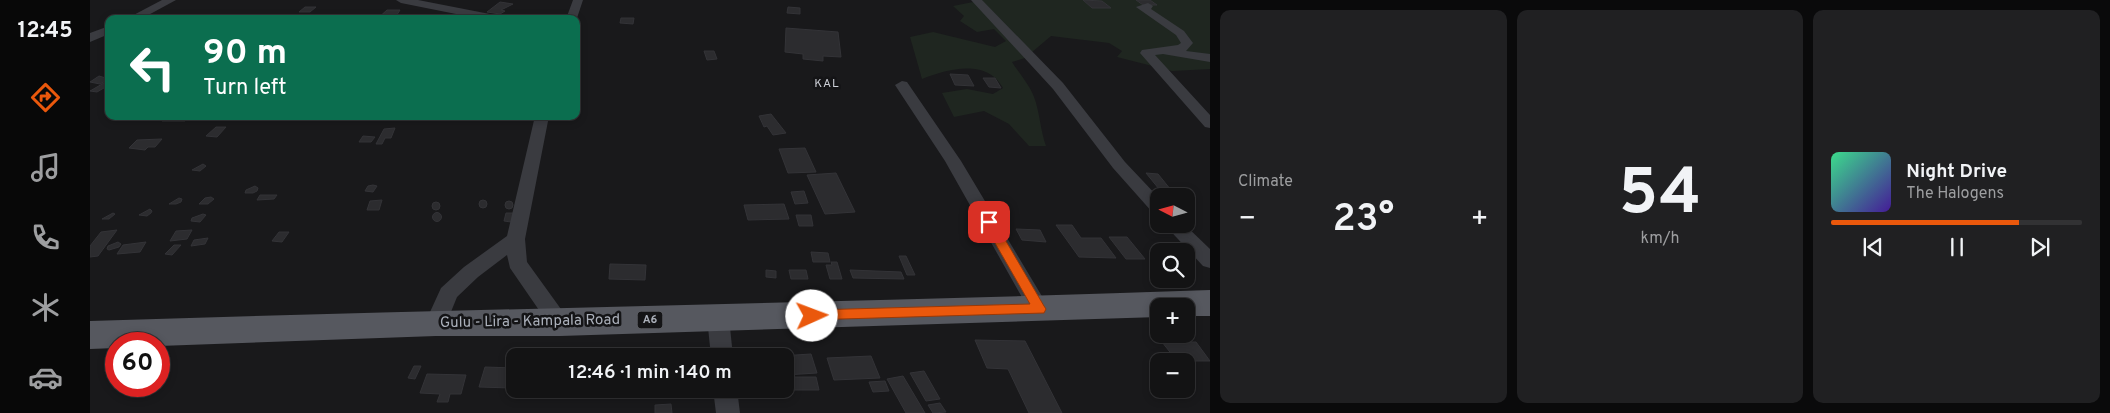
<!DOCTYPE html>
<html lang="en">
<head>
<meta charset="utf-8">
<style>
	body { margin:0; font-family:Overpass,sans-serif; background:#202022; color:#f1f3f6; height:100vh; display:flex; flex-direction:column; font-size:19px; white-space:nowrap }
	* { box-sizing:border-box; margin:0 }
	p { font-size:16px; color:#9d9ea0 }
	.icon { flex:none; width:28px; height:28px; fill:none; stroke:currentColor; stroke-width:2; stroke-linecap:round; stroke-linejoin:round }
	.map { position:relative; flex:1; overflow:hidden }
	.details { display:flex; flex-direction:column; gap:10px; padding:10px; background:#0a0a0b; width:900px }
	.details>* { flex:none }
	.hud { position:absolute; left:15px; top:15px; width:475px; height:105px; border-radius:10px; box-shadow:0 2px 8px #0003,0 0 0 1px #323234; background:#0b6e4f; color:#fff; overflow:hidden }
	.needle { width:32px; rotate:276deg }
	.buttons { position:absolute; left:1060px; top:188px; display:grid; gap:10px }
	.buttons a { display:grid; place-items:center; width:45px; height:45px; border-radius:10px; background:#131314; box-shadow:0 2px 8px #0003,0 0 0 1px #323234; font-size:25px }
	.speed { position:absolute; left:15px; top:332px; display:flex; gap:10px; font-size:25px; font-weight:700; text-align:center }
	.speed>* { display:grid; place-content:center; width:65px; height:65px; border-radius:50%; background:#131314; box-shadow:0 2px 8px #0003,0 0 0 1px #323234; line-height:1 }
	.speed .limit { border:8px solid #d22; background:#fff; color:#111 }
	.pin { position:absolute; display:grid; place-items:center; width:42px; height:42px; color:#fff; margin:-21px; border-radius:10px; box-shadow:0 2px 8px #0006 }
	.me { position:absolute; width:55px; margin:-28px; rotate:88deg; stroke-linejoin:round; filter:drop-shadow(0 0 4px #0008) }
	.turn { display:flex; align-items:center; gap:18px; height:105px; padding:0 15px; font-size:22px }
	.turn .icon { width:65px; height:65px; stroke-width:2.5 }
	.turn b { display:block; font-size:35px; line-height:42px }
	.big { font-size:38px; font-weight:600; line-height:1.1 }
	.details .widget { flex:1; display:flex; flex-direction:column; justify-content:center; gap:8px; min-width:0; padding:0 18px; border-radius:10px; background:#202022 }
	.details .dial { align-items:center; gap:0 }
	.dial b { font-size:65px; line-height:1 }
	.song { display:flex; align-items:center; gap:15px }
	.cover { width:60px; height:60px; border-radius:8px; background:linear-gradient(135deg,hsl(150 70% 55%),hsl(260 70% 35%)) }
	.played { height:5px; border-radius:2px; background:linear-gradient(90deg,#ea580c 75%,#323234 75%) }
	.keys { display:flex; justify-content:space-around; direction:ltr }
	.heat { display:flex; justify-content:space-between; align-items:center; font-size:28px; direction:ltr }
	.details .tiles { flex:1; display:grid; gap:10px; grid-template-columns:repeat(3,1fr) }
	.trip { position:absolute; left:416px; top:348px; width:288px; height:50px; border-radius:10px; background:#131314; box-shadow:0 2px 8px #0003,0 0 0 1px #323234; font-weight:600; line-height:50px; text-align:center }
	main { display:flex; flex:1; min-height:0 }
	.tab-bar { display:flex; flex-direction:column; width:90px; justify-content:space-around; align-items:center; background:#080808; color:#9d9ea0 }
	.tab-bar .icon { width:35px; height:35px }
	.tab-bar .on { color:#ea580c }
	.tab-bar b { font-size:22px; color:#f1f3f6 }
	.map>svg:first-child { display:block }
	.green { fill:#1f2620 }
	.building { fill:#2c2c2f; stroke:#333337 }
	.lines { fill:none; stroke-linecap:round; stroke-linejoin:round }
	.minor { fill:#3a3b40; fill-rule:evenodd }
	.primary { fill:#56585f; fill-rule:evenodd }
	.route { fill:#ea580c; stroke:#983908 }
	.labels { text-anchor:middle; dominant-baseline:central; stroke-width:5; stroke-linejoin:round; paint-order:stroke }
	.shield { fill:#141416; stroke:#7e8189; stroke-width:1 }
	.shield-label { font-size:11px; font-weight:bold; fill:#abb0ba }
	.far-quarter-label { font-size:12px; letter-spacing:1px; fill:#cccfd6; stroke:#141416 }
	.near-street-label { font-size:15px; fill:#abb0ba; stroke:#141416 }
</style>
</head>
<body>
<main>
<nav class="tab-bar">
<b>12:45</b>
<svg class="icon on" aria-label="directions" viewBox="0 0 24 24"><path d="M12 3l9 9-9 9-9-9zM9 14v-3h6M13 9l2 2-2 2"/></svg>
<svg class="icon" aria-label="music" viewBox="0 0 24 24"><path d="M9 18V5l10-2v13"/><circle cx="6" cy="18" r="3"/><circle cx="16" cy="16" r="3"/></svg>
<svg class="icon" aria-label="phone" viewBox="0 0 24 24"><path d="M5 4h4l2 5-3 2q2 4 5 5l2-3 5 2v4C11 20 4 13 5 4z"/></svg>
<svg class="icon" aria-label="climate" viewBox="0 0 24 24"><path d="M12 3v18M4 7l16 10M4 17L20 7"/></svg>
<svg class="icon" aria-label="car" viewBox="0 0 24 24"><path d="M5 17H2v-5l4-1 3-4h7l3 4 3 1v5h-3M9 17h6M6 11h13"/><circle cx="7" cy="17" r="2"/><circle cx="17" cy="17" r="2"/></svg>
</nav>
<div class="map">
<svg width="1120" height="413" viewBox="0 0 1120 413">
	<rect width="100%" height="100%" fill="#19191b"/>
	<path class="green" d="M893 0H1120V69L1082 71 1027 57 1032 51 1019 43 961 36 935 58 922 62C930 75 942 87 946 103 950 117 951 132 956 146H939L919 124 894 111 864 117 852 93 877 89 903 94 913 88C897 58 857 69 832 79L820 37 843 32 905 47 916 41 904 29 887 32 870 21 874 16 863 6Z"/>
	<g class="building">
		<polygon points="993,0 1012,1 1021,8 1002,8"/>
		<polygon points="1046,0 1060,0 1067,5 1053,5"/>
		<polygon points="410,2 423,4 411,10 415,11 410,14 397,12"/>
		<polygon points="215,7 226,7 220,12 209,12"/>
		<polygon points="698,7 710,8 710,14 697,13"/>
		<polygon points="297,10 310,10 305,18 287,19"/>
		<polygon points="531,18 544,18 543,24 530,23"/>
		<polygon points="696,28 748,32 751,57 733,56 733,61 713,59 713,54 695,52"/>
		<polygon points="614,51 624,51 627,59 617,60"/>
		<polygon points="860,74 878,75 884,86 865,85"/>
		<polygon points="9,76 19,79 10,84 0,82"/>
		<polygon points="893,78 905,78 911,88 899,87"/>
		<polygon points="19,80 19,85 7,92 0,91"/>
		<polygon points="681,114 696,133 683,135 677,126 674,127 669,116"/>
		<polygon points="77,116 100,116 95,121 72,121"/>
		<polygon points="126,127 136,127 127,137 116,136"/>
		<polygon points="305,128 301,138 295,138 292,144 286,144 294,129"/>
		<polygon points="273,136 285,137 281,142 269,142"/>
		<polygon points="72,139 65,147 58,147 55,150 39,148 47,140"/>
		<polygon points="715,148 726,172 698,173 689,149"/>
		<polygon points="113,164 116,166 110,171 102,170"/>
		<polygon points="746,173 765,212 735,214 717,175"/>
		<polygon points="1056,173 1068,174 1081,190 1069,189"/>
		<polygon points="283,185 287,186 283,192 275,191 278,186"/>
		<polygon points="165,186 168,188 167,191 163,193 155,193 156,190"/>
		<polygon points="714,191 718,203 705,204 701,192"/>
		<polygon points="170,195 187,195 184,199 167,200"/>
		<polygon points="121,197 124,199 118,204 109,204 115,198"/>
		<polygon points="89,198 92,199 91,202 86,204 79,204"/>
		<circle cx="393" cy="204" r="4"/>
		<polygon points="292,200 289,210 277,210 280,201"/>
		<circle cx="419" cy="205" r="4"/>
		<circle cx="346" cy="206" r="4"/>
		<polygon points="694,204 699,219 658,220 654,205"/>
		<polygon points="60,209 62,211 61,213 57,216 49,215"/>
		<circle cx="347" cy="217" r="4.5"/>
		<polygon points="23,213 25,214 19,219 12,219"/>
		<polygon points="416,213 424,213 421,222 414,221"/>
		<polygon points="113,214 116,215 110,222 101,221 102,218"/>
		<polygon points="706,215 721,215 723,226 709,226"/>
		<polygon points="966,225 982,225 991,238 1011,238 1026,258 989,257"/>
		<polygon points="926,229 950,230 956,242 932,240"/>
		<polygon points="27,230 8,256 0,257 0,246 11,232"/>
		<polygon points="102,230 97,239 80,241 86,231"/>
		<polygon points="189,232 199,232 192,242 182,241"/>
		<polygon points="1019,237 1037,237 1055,259 1036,259"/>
		<polygon points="118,238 115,244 101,246 104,240"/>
		<polygon points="28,242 31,244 29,247 19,250 17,249 18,246"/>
		<polygon points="56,242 50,252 27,254 33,245"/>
		<polygon points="84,245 91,245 82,255 75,254"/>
		<polygon points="721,252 738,253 740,262 723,262"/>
		<polygon points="809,256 816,256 825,275 817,275"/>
		<polygon points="741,262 747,262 752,279 740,279 736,265 742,265"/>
		<polygon points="520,264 556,265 555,280 519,279"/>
		<polygon points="676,270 686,271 686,278 676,277"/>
		<polygon points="699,270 716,270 718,279 701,279"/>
		<polygon points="760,270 811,272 814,279 763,278"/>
		<polygon points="885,340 935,341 972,413 939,413 918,369 897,368"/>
		<polygon points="1072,342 1106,342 1120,361 1087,361"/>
		<polygon points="721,354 727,373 695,375 695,356 690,356"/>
		<polygon points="781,356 790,378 744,380 737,358"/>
		<polygon points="324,366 331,366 325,379 318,378"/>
		<polygon points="395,367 425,368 421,388 389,387"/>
		<polygon points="834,371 850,399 836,401 820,373"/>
		<polygon points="337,374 376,375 371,394 360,394 358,402 347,402 350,394 330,393"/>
		<polygon points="813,376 835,413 816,413 797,379"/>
		<polygon points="700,377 726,377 729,390 703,390"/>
		<polygon points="795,381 799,391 783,392 779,382"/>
		<polygon points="850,403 856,412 843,413 838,405"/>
		<polygon points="581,404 582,413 565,413 565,405"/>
	</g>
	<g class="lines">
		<g class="minor">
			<polygon points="72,0 86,0 51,19 36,19"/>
			<polygon points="306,0 328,0 410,16 415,19 391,19 311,3"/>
			<polygon points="483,0 493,0 486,21 486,19 476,19"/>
			<polygon points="881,0 892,0 973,83 1035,162 1069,198 1069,215 1063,213 1023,168 963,89"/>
			<polygon points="1058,3 1063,6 1061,9 1094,31 1103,43 1096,51 1120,54 1120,62 1073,54 1065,55 1120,115 1120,128 1115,127 1050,53 1052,50 1088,45 1091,43 1086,35 1046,7"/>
			<polygon points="19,26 19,34 0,42 0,33"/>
			<polygon points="812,81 817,82 871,161 956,303 959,309 956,315 949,317 942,315 855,161 805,85"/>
			<polygon points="445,116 459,116 435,239 437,262 481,323 478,329 470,332 462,329 420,268 417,255 388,277 367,297 354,329 346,332 338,329 335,323 351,288 374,267 417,236"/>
			<polygon points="1074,224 1094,224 1120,249 1120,268 1113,266"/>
			<polygon points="628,310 635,312 639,318 643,356 621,356 617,318 621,312"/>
			<polygon points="623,389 647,389 650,413 626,413"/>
		</g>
		<path class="primary" d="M1120 290V316H1096V306H1069V317L470 336H346L69 346V344H26V348L0 349V321C373 309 747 303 1120 290Z"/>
	</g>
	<polygon class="route" points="899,218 903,219 954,306 956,309 954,313 718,320 716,316 718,312 722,310 940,304 893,222"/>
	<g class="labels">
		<rect class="shield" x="547.5" y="311.5" width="25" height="17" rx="4"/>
		<g class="shield-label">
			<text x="560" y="320">A6</text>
		</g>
		<g class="far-quarter-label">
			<text x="737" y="84">KAL</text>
		</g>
		<g class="near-street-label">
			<text transform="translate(440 322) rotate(-1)">Gulu - Lira - Kampala Road</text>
		</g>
	</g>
</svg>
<div class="buttons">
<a><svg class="needle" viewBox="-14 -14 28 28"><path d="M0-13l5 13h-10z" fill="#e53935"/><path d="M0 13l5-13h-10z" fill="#9d9ea0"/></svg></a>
<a><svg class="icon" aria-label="search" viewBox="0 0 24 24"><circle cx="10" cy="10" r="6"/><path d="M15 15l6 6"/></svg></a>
<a>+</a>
<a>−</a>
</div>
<div class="speed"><div class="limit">60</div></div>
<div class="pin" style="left:899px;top:222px;background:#d93025"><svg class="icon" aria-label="arrive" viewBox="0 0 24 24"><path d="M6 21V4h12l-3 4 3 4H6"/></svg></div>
<svg class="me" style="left:722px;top:316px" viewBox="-20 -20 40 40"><circle r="19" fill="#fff"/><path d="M0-13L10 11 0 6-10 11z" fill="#ea580c"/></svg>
<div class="trip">12:46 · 1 min · 140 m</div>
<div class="hud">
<div class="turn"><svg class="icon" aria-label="left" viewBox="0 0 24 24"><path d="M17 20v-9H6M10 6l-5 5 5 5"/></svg><div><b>90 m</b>Turn left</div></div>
</div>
</div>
<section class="details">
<div class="tiles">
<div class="widget"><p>Climate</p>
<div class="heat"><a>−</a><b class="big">23°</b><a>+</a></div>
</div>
<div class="widget dial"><b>54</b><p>km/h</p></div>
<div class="widget">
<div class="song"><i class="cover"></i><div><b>Night Drive</b><p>The Halogens</p></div></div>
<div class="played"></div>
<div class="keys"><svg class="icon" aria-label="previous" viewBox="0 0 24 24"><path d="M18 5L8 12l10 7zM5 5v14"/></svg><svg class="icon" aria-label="pause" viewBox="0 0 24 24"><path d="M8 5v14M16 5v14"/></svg><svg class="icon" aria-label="next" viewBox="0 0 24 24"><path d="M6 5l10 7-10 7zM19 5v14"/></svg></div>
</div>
</div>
</section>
</main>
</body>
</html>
